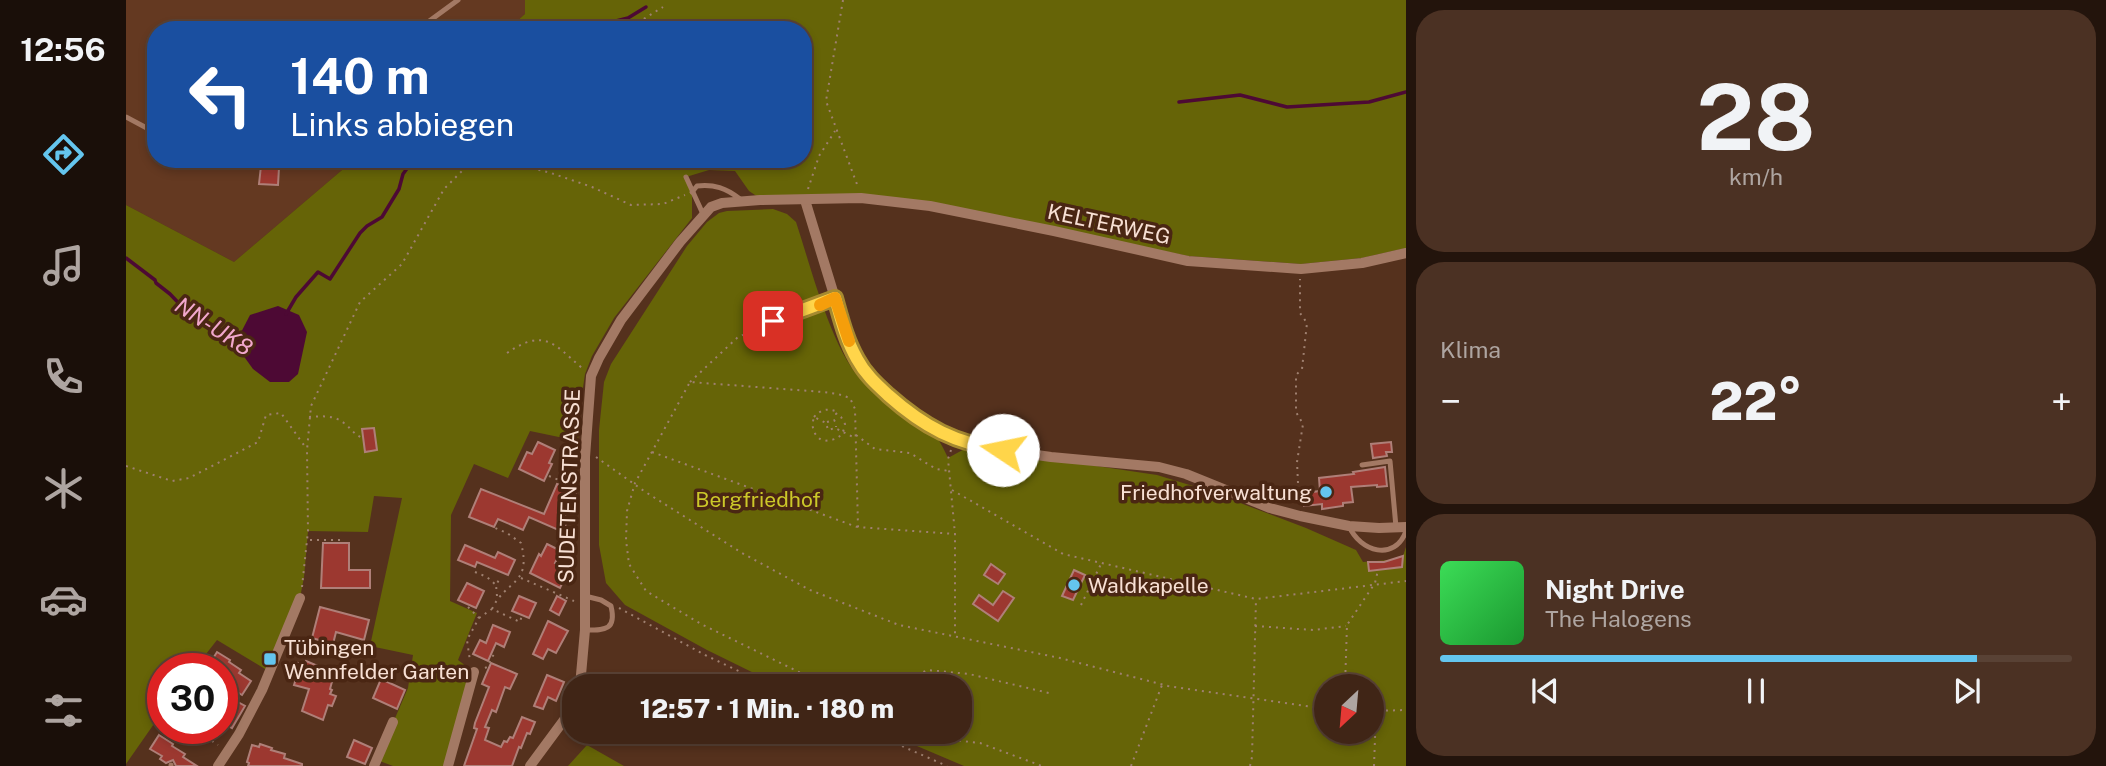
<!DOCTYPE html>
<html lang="de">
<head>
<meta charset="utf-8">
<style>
	body { margin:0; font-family:"Public Sans",sans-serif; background:#4b3123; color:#f1f3f6; height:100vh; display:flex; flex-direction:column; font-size:26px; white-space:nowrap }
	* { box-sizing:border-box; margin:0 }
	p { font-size:23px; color:#aea5a1 }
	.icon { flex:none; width:38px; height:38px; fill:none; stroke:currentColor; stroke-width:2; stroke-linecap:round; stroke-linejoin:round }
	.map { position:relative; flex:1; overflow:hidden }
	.panel { display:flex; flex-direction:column; gap:10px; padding:10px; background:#23140c; width:700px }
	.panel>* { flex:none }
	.guide { position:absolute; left:21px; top:21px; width:665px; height:147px; border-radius:28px; box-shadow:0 4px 10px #0003,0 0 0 2px #594235; background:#1a4fa0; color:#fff; overflow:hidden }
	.needle { width:46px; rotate:206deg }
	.tools { position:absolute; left:1188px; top:674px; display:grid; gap:14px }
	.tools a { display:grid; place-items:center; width:70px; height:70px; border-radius:50%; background:#402516; box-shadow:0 4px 10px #0003,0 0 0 2px #594235; font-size:35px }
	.speed { position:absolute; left:21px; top:653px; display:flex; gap:14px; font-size:35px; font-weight:700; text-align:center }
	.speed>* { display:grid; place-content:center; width:91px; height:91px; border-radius:50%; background:#402516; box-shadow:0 4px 10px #0003,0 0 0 2px #594235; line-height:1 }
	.speed .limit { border:10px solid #d22; background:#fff; color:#111 }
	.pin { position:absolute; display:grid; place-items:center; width:60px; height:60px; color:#fff; margin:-30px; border-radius:14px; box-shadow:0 4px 10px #0006 }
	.me { position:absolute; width:77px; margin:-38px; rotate:281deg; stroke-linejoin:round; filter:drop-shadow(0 0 5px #0008) }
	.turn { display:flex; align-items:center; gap:24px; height:147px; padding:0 28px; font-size:32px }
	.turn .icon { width:91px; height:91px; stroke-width:2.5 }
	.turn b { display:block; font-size:49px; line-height:60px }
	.big { font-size:52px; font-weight:800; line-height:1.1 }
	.panel .widget { flex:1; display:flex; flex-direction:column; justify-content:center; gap:10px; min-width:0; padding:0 24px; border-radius:28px; background:#4b3123 }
	.panel .dial { align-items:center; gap:0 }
	.dial b { font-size:91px; line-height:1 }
	.song { display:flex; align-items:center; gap:21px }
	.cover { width:84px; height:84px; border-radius:10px; background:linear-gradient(135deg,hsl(130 70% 55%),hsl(130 70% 35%)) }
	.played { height:7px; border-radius:4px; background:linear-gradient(90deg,#64c5ee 85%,#594235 85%) }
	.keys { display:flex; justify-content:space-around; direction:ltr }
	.heat { display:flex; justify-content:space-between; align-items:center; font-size:38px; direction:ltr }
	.trip { position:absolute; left:436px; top:674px; width:410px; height:70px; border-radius:28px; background:#402516; box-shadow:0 4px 10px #0003,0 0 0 2px #594235; font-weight:800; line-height:70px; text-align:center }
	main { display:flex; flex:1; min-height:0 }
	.dock { display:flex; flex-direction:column; width:126px; justify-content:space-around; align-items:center; background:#1a0f09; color:#aea5a1 }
	.dock .icon { width:49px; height:49px }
	.dock .current { color:#64c5ee }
	.dock b { font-size:32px; color:#f1f3f6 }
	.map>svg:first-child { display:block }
	.built { fill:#643921 }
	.green { fill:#666407; fill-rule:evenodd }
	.water { fill:#4d0934 }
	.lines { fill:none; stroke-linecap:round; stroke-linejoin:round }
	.stream { stroke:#4d0934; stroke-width:3.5 }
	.building { fill:#9c3830; stroke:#af7f78; stroke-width:2 }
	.path { stroke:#9f8070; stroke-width:2; stroke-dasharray:2 5; stroke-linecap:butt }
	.service { stroke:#a37964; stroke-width:5 }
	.minor { stroke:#a37964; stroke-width:10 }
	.route-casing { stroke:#a68a30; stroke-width:18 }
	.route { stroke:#ffd54a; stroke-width:12 }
	.slow { stroke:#f59e0b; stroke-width:12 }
	.poi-dot { fill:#64c5ee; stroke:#4a2613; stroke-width:2.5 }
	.labels { text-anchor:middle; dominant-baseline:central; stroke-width:7; stroke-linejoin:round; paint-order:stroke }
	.street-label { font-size:21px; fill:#f8e0d4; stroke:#4a2613 }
	.poi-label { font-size:21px; fill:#f8e0d4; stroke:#4a2613; text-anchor:start }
	.park-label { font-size:21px; fill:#ccc829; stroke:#4a2613 }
	.water-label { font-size:23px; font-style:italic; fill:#f1a7cc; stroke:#4a2613 }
</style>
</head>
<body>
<main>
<nav class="dock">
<b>12:56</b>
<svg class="icon current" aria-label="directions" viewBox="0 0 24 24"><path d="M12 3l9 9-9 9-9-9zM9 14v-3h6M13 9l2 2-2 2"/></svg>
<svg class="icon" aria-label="music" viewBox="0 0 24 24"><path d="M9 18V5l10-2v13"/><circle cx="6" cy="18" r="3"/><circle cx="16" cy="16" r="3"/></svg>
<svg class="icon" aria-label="phone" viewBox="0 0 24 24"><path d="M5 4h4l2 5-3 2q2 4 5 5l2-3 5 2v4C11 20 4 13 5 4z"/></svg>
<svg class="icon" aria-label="climate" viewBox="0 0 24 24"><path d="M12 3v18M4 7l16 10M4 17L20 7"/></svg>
<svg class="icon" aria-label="car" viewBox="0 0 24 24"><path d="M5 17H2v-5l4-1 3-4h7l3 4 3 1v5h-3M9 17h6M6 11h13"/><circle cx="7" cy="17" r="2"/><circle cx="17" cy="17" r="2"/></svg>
<svg class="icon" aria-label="filters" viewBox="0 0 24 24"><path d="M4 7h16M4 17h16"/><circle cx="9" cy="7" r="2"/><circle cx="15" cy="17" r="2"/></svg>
</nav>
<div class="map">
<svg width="1280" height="766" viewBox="0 0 1280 766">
	<rect width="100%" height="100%" fill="#55311d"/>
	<polygon class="built" points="0,0 399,0 399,14 381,30 30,30 30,159 229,159 108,262 0,205"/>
	<g class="green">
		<polygon points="399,0 1280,0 1280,248 1236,258 1175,264 1062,256 803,203 632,197 623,191 609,171 583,170 560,177 566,192 566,218 488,318 466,356 459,374 454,408 452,441 404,431 382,478 348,464 325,515 324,601 351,613 332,660 348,672 322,766 267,766 251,760 282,688 287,655 244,646 276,498 248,496 242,532 182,531 178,577 174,598 144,672 91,640 69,668 37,668 37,711 0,764 0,205 108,262 229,159 677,159 677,30 381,30 399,14"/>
		<path d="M647 209 661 214 670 222C685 267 706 353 739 384 761 405 792 417 812 439 816 445 819 452 822 458L842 447 1031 475 1080 490 1180 528 1230 550 1237 562 1263 560 1277 556 1280 547V766H838L758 732H833V686H654L581 650 499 605 480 583 473 545V430L478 382 485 364 561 246 581 222 593 213 601 211ZM1200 686H1246V732H1200Z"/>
		<polygon points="461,745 498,766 442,766"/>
	</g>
	<polygon class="water" points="152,306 173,315 181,332 172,374 163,382 144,382 127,369 109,344 124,315"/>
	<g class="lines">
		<g class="stream">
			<polyline points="454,30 502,18 520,7"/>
			<polyline points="1053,102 1114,95 1161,107 1243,102 1280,92"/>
			<polyline points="0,258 29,280 30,283 44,294 64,315 98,332 110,335 113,342"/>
			<polyline points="160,314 170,297 192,272 204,279 234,233 241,226 256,217 273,189 277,174 288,159"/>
		</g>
	</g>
	<g class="building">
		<polygon points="135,166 153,168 152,185 133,184"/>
		<polygon points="248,428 251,450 239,452 236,429"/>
		<polygon points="412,442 429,450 423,463 426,464 418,481 393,469 401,452 406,454"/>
		<polygon points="1265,442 1266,452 1260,452 1261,456 1247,458 1245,444"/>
		<polygon points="1259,467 1261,486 1251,487 1251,485 1225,487 1227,502 1217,503 1217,506 1196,509 1196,504 1178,506 1177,493 1194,491 1193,478 1228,474 1227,472"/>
		<polygon points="431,484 450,492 436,522 440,524 437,532 403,517 397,530 372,519 368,527 343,517 355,489 418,514"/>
		<polygon points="197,543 223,543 223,570 244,570 244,588 195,588"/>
		<polygon points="421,544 435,551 429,563 443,569 434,588 404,573 413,554 415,556"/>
		<polygon points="339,545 369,558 372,552 389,560 382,575 351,562 349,567 332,560"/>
		<polygon points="1277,556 1276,567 1243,571 1242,562 1258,562"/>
		<polygon points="865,564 879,574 872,584 858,575"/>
		<polygon points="948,570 959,575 947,600 936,596"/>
		<polygon points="341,583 358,591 350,608 332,600"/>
		<polygon points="877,591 888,598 872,621 847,604 853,595 867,605"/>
		<polygon points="393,596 410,603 403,618 386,611"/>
		<polygon points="431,596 440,601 433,615 424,610"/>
		<polygon points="194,607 243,620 238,640 210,632 207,644 186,638"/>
		<polygon points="422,621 442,631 430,653 422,649 417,659 407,654"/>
		<polygon points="367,625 384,632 378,647 370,643 362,661 347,654 354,640 360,643"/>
		<polygon points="91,652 104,660 103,662 115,670 113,673 125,681 116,695 103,687 104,684 96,679 96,668 81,668"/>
		<polygon points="180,661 204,671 203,677 207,678 204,689 206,690 204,694 210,696 206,706 202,705 197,720 176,711 183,689 168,685 170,679 167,678 172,663 179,665"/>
		<polygon points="365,663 391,674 384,689 379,687 370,712 366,710 359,727 363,728 359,740 375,747 378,741 381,742 384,737 387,738 396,717 409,722 404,734 401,733 395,748 393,747 386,766 338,766 351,729 348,728 349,723 363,687 356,684"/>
		<polygon points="421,675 438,682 430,701 422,697 417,709 408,706"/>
		<polygon points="255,679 279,690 271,709 247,698"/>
		<polygon points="110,701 119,706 106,728 96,722"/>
		<polygon points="33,735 47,744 46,746 59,754 57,757 71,766 50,766 47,760 40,763 34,759 36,756 24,749"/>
		<polygon points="228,740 246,748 239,764 221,757"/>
		<polygon points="134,744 146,748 145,750 159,754 158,758 176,764 176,766 122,766 123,763 121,762 126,745 133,747"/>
	</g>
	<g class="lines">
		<g class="path">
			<polyline points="717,0 700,101 732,187"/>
			<polyline points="500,30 537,7"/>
			<polyline points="682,189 693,156 709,131"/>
			<path d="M381 353C418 328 427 343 456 368"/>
			<polyline points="564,382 612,337 640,325"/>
			<path d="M183 417C196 416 208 415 218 423 226 429 228 435 237 438"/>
			<path d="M688 417C695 409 702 408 712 412L710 414 715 417 719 424C717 439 708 440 697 441 687 435 685 427 688 417L700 423 702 430 709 428 729 438"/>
			<polyline points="701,422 708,420 710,423 710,427"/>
			<polyline points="730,435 749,449 784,453 810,469 823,471"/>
			<polyline points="825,450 822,459 829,534 829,636"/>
			<polyline points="526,452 731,527"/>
			<polyline points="470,457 518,491 616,553 684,590 773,625 934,658 1042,686 1200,709"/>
			<polyline points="0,466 46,481 63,478 132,442 140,415 155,413 180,448"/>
			<polyline points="423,476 448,486"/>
			<polyline points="826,490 937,554 1130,599 1280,581"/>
			<polyline points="1173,504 1171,462 1177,424 1170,412 1170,375 1176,369 1181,323 1174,313 1174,279"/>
			<polyline points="184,540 215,540 215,543"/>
			<polyline points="349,572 361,577 370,585"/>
			<polyline points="395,578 448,601"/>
			<polyline points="176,587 182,531 181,450 185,406 234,302 276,264 318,189 346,161 385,163 425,173 466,187 505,205 537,204 559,195"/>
			<polyline points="371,596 370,585 374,578"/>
			<polyline points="955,605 975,564"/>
			<polyline points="342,607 353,618 341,640 344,661"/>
			<polyline points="493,608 579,655 644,686"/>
			<path d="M366 609C380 579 406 586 395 543L381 533 369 528"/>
			<polyline points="353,618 366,609 394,622 396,615"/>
			<polyline points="1129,626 1187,630 1220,626"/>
			<polyline points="359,668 361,667 369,652"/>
			<polyline points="104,684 100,690 116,700"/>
			<polyline points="706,686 677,674 575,624 520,591 503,564 500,540 501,511 509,483 564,382 697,392 712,394 724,398 729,409 732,527 829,534"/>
			<polyline points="784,686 788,676 802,670 843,674 927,694"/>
			<polyline points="1219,686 1221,625 1249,583 1252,570"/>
			<polyline points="1246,711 1280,710"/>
			<polyline points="72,728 71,731 92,745"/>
			<polyline points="744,732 821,766"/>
			<polyline points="792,732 819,739 854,743 916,766"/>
			<polyline points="1005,766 1036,685"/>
			<polyline points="1124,766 1126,757 1130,599"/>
			<polyline points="1248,766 1250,711"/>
		</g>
		<g class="service">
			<polyline points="291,30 332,0"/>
			<polyline points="0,117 30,133"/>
			<polyline points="130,159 148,161 152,159"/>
			<polyline points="560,177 577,214"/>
			<path d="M566 192 571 186C588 184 600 188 614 199"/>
			<polyline points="647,321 709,298"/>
			<polyline points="1236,465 1264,461 1270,527"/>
			<path d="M1223 526C1234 552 1269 562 1280 531"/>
			<path d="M459 630C478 630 491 631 485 606L475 600 459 596"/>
			<polyline points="45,766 45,765"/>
		</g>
		<g class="minor">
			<polyline points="679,200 723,344 731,361 744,379 794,421 834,441 853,447 925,457 1033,467 1060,474 1144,508 1174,516 1223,526 1253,528 1280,527"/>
			<polyline points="454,686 459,630 459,457 465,376 473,358 495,320 554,242 585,207 596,203 634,200 735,198 804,206 928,231 1062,261 1175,269 1236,263 1280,253"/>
			<polyline points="92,766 113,734 136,690 174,598"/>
			<polyline points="248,766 267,722"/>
			<polyline points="322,766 348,672"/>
			<polyline points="404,766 438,720 448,703"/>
		</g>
	</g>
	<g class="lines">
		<g class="route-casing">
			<path id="route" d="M647 321 709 298C715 319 720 340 731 359 739 374 750 384 762 395 798 427 830 444 877 450"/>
		</g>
		<use href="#route" class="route"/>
		<polyline class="slow" points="694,305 709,298 723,341"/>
	</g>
	<g class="poi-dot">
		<circle cx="1200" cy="492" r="7"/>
		<circle cx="948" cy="585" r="7"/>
		<rect x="137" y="652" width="14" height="14" rx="3.5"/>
	</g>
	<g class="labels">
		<g class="street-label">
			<text transform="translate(983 224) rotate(12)">KELTERWEG</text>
			<text transform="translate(443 486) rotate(-88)">SUDETENSTRASSE</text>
		</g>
		<g class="poi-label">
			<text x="1186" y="492" text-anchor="end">Friedhofverwaltung</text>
			<text x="962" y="585">Waldkapelle</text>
			<text x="158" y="647">Tübingen<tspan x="158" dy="24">Wennfelder Garten</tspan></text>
		</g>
		<g class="park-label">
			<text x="632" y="499">Bergfriedhof</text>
		</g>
		<g class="water-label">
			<text transform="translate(88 326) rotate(33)">NN-UK8</text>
		</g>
	</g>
</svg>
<div class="tools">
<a><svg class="needle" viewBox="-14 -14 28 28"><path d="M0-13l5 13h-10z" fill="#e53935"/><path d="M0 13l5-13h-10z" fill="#aea5a1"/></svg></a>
</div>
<div class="speed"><div class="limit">30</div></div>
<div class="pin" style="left:647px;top:321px;background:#d93025"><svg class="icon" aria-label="arrive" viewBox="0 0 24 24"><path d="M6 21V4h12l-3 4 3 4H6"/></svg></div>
<svg class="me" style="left:877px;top:450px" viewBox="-20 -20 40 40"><circle r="19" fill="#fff"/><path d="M0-13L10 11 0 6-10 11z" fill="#ffd54a"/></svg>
<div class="trip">12:57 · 1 Min. · 180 m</div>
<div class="guide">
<div class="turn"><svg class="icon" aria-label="left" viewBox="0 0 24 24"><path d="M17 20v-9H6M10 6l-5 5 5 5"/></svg><div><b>140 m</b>Links abbiegen</div></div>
</div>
</div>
<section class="panel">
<div class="widget dial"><b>28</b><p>km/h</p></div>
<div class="widget"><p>Klima</p>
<div class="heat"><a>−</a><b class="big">22°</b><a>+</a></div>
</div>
<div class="widget">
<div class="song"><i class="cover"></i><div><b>Night Drive</b><p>The Halogens</p></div></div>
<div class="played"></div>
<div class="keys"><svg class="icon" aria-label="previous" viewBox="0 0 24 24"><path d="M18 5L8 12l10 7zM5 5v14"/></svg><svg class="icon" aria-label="pause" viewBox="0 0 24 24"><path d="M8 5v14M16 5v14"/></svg><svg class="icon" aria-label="next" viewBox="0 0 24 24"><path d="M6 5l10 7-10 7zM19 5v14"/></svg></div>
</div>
</section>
</main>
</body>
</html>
